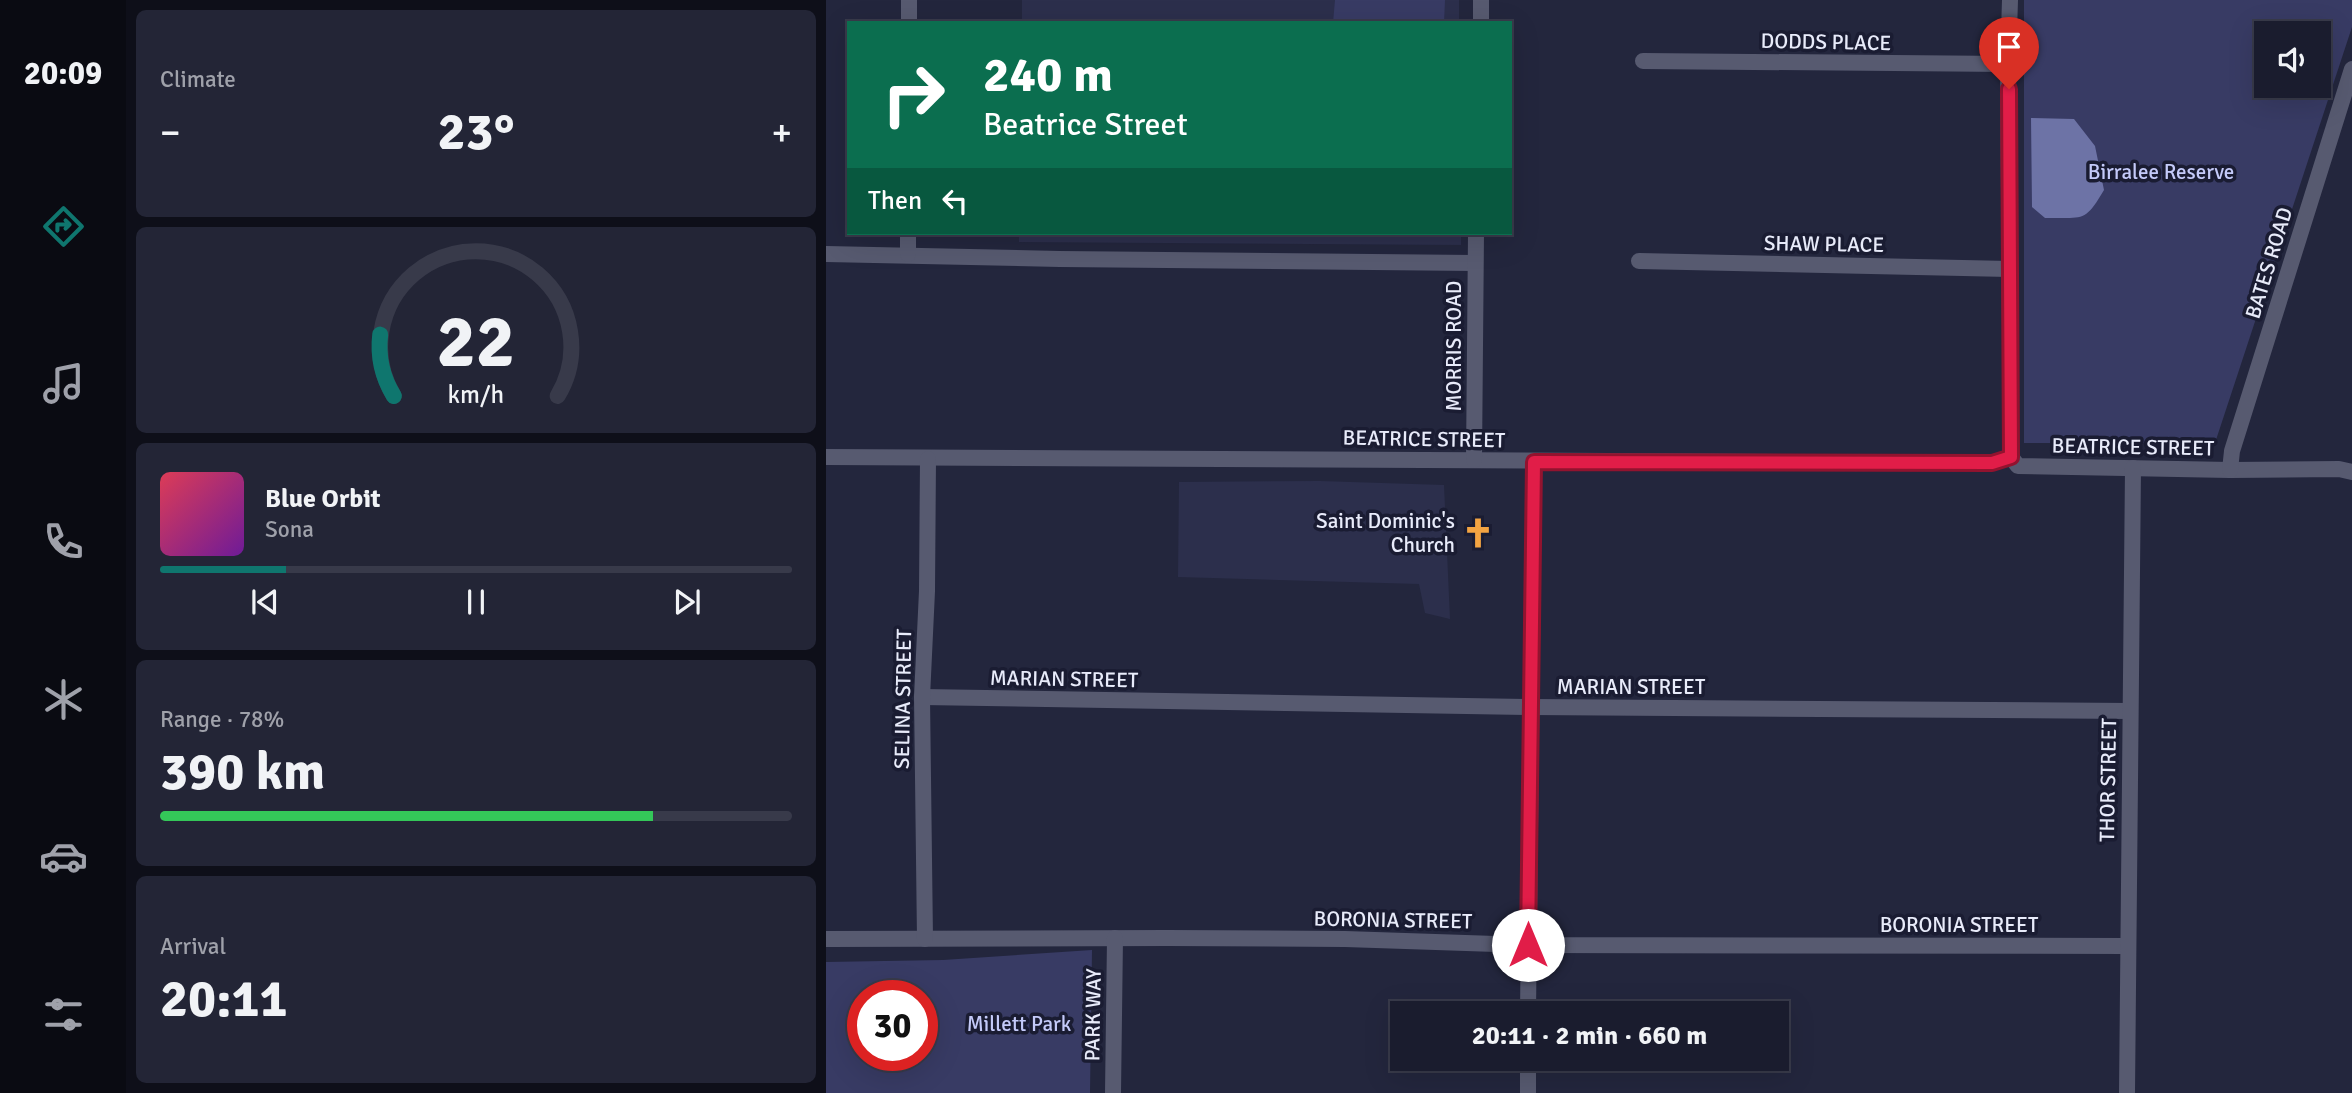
<!DOCTYPE html>
<html lang="en">
<head>
<meta charset="utf-8">
<style>
	body { margin:0; font-family:Signika,sans-serif; background:#232536; color:#f1f3f6; height:100vh; display:flex; flex-direction:column; font-size:26px; white-space:nowrap }
	* { box-sizing:border-box; margin:0 }
	p { font-size:23px; color:#9fa1aa }
	.icon { flex:none; width:38px; height:38px; fill:none; stroke:currentColor; stroke-width:2; stroke-linecap:round; stroke-linejoin:round }
	.map { position:relative; flex:1; overflow:hidden }
	.drawer { display:flex; flex-direction:column; gap:10px; padding:10px; background:#0e0f19; width:700px }
	.drawer>* { flex:none }
	.top-card { position:absolute; left:21px; top:21px; width:665px; height:214px; border-radius:0px; box-shadow:0 7px 28px #0002,0 0 0 2px #383a4a; background:#0b6e4f; color:#fff; overflow:hidden }
	.tools { position:absolute; left:1428px; top:21px; display:grid; gap:14px }
	.tools a { display:grid; place-items:center; width:77px; height:77px; border-radius:0px; background:#1a1c2e; box-shadow:0 7px 28px #0002,0 0 0 2px #383a4a; font-size:35px }
	.speed { position:absolute; left:21px; top:980px; display:flex; gap:14px; font-size:35px; font-weight:700; text-align:center }
	.speed>* { display:grid; place-content:center; width:91px; height:91px; border-radius:50%; background:#1a1c2e; box-shadow:0 7px 28px #0002,0 0 0 2px #383a4a; line-height:1 }
	.speed .limit { border:10px solid #d22; background:#fff; color:#111 }
	.pin { position:absolute; display:grid; place-items:center; width:60px; height:60px; color:#fff; margin:-72px -30px; border-radius:50% 50% 50% 0; rotate:-45deg; box-shadow:0 0 7px #0007 }
	.pin .icon { rotate:45deg }
	.me { position:absolute; width:77px; margin:-38px; rotate:0deg; stroke-linejoin:round; filter:drop-shadow(0 0 5px #0008) }
	.turn { display:flex; align-items:center; gap:24px; height:147px; padding:0 21px; font-size:32px }
	.turn .icon { width:91px; height:91px; stroke-width:2.5 }
	.turn b { display:block; font-size:49px; line-height:60px }
	.then { display:flex; align-items:center; height:66px; padding:0 21px; background:#0003; gap:14px; font-size:26px }
	.big { font-size:52px; font-weight:700; line-height:1.1 }
	.drawer .card { flex:1; display:flex; flex-direction:column; justify-content:center; gap:10px; min-width:0; padding:0 24px; border-radius:10px; background:#232536 }
	.drawer .dial { align-items:center; gap:0 }
	.dial svg { height:182px; overflow:visible; fill:none; stroke:#383a4a; stroke-width:7; stroke-linecap:round; text-anchor:middle }
	.dial text { fill:#f1f3f6; stroke:none }
	.song { display:flex; align-items:center; gap:21px }
	.cover { width:84px; height:84px; border-radius:10px; background:linear-gradient(135deg,hsl(350 70% 55%),hsl(280 70% 35%)) }
	.played { height:7px; border-radius:4px; background:linear-gradient(90deg,#0f766e 20%,#383a4a 20%) }
	.keys { display:flex; justify-content:space-around; direction:ltr }
	.heat { display:flex; justify-content:space-between; align-items:center; font-size:38px; direction:ltr }
	.charge { height:10px; border-radius:5px; background:linear-gradient(90deg,#34c759 78%,#383a4a 0) }
	.trip { position:absolute; left:564px; top:1001px; width:399px; height:70px; border-radius:0px; background:#1a1c2e; box-shadow:0 7px 28px #0002,0 0 0 2px #383a4a; font-weight:700; line-height:70px; text-align:center }
	main { display:flex; flex:1; min-height:0 }
	.tab-bar { display:flex; flex-direction:column; width:126px; justify-content:space-around; align-items:center; background:#0a0b12; color:#9fa1aa }
	.tab-bar .icon { width:49px; height:49px }
	.tab-bar .on { color:#0f766e }
	.tab-bar b { font-size:32px; color:#f1f3f6 }
	.map>svg:first-child { display:block }
	.built { fill:#2c2f4c }
	.green { fill:#383b64; fill-rule:evenodd }
	.water { fill:#6d73a6 }
	.lines { fill:none; stroke-linecap:round; stroke-linejoin:round }
	.minor { stroke:#575a70; stroke-width:16 }
	.route-casing { stroke:#92132f; stroke-width:18 }
	.route { stroke:#e11d48; stroke-width:12 }
	.labels { text-anchor:middle; dominant-baseline:central; stroke-width:7; stroke-linejoin:round; paint-order:stroke }
	.street-label { font-size:21px; fill:#e8ebfa; stroke:#1a1c32 }
	.park-label { font-size:21px; fill:#c4caf9; stroke:#1a1c32 }
	.poi-label { font-size:21px; fill:#e8ebfa; stroke:#1a1c32; text-anchor:end }
</style>
</head>
<body>
<main>
<nav class="tab-bar">
<b>20:09</b>
<svg class="icon on" aria-label="directions" viewBox="0 0 24 24"><path d="M12 3l9 9-9 9-9-9zM9 14v-3h6M13 9l2 2-2 2"/></svg>
<svg class="icon" aria-label="music" viewBox="0 0 24 24"><path d="M9 18V5l10-2v13"/><circle cx="6" cy="18" r="3"/><circle cx="16" cy="16" r="3"/></svg>
<svg class="icon" aria-label="phone" viewBox="0 0 24 24"><path d="M5 4h4l2 5-3 2q2 4 5 5l2-3 5 2v4C11 20 4 13 5 4z"/></svg>
<svg class="icon" aria-label="climate" viewBox="0 0 24 24"><path d="M12 3v18M4 7l16 10M4 17L20 7"/></svg>
<svg class="icon" aria-label="car" viewBox="0 0 24 24"><path d="M5 17H2v-5l4-1 3-4h7l3 4 3 1v5h-3M9 17h6M6 11h13"/><circle cx="7" cy="17" r="2"/><circle cx="17" cy="17" r="2"/></svg>
<svg class="icon" aria-label="filters" viewBox="0 0 24 24"><path d="M4 7h16M4 17h16"/><circle cx="9" cy="7" r="2"/><circle cx="15" cy="17" r="2"/></svg>
</nav>
<section class="drawer">
<div class="card"><p>Climate</p>
<div class="heat"><a>−</a><b class="big">23°</b><a>+</a></div>
</div>
<div class="card dial"><svg viewBox="0 0 100 80">
<path d="M14 69A42 42 0 1 1 86 69"/>
<path d="M14 69A42 42 0 0 1 8 42" stroke="#0f766e"/>
<text x="50" y="56" font-size="32" font-weight="700">22</text>
<text x="50" y="72" font-size="11">km/h</text>
</svg></div>
<div class="card">
<div class="song"><i class="cover"></i><div><b>Blue Orbit</b><p>Sona</p></div></div>
<div class="played"></div>
<div class="keys"><svg class="icon" aria-label="previous" viewBox="0 0 24 24"><path d="M18 5L8 12l10 7zM5 5v14"/></svg><svg class="icon" aria-label="pause" viewBox="0 0 24 24"><path d="M8 5v14M16 5v14"/></svg><svg class="icon" aria-label="next" viewBox="0 0 24 24"><path d="M6 5l10 7-10 7zM19 5v14"/></svg></div>
</div>
<div class="card"><p>Range · 78%</p><b class="big">390 km</b><div class="charge"></div></div>
<div class="card"><p>Arrival</p><b class="big">20:11</b></div>
</section>
<div class="map">
<svg width="1526" height="1093" viewBox="0 0 1526 1093">
	<rect width="100%" height="100%" fill="#23263d"/>
	<g class="built">
		<rect x="196" y="0" width="437" height="23"/>
		<polygon points="193,233 635,233 635,245 193,242"/>
		<polygon points="494,481 618,485 624,619 599,613 593,584 352,577 353,482"/>
	</g>
	<g class="green">
		<polygon points="509,0 619,0 618,23 507,23"/>
		<path d="M1198 0H1526V27L1389 443H1198ZM1440 33H1493V86H1440Z"/>
		<path d="M266 950 264 1093H0V962L117 960ZM37 996H96V1055H37Z"/>
	</g>
	<path class="water" d="M1205 118 1248 119 1269 146 1278 190C1258 224 1257 217 1219 218L1206 207Z"/>
	<g class="lines">
		<g class="minor">
			<polyline points="1184,0 1182,64 1185,457"/>
			<polyline points="83,23 83,0"/>
			<polyline points="655,23 655,0"/>
			<polyline points="817,61 1182,64"/>
			<polyline points="0,254 234,259 649,263"/>
			<polyline points="82,254 82,233"/>
			<polyline points="813,261 1183,269"/>
			<polyline points="0,457 1166,463 1185,457"/>
			<polyline points="1185,457 1192,466 1404,470 1513,469 1526,472"/>
			<polyline points="648,460 650,233"/>
			<polyline points="1404,470 1406,451 1526,69"/>
			<polyline points="96,697 704,707 1304,711"/>
			<polyline points="0,939 341,938 519,939 702,945 1301,946"/>
			<polyline points="99,939 96,697 101,591 102,459"/>
			<polyline points="702,1013 708,462"/>
			<polyline points="287,1093 289,938"/>
			<polyline points="702,1093 702,1059"/>
			<polyline points="1301,1093 1307,468"/>
		</g>
	</g>
	<g class="lines">
		<g class="route-casing">
			<polyline id="route" points="702,945 708,462 1166,463 1185,457 1183,89"/>
		</g>
		<use href="#route" class="route"/>
	</g>
	<defs>
		<g id="church-bare" transform="scale(2.415)"><path d="M-1.2-6h2.4v3.5h3.3v2.4h-3.3V6h-2.4V-.1h-3.3v-2.4h3.3Z" fill="#f3a442" stroke="#1a1c32" stroke-width="2.5" paint-order="stroke"/></g>
	</defs>
	<g fill-rule="evenodd">
		<use href="#church-bare" x="652" y="533"/>
	</g>
	<g class="labels">
		<g class="street-label">
			<text transform="translate(1000 42) rotate(1)">DODDS PLACE</text>
			<text transform="translate(998 244) rotate(1)">SHAW PLACE</text>
			<text transform="translate(1443 263) rotate(-73)">BATES ROAD</text>
			<text transform="translate(628 346) rotate(-90)">MORRIS ROAD</text>
			<text transform="translate(598 439) rotate(1)">BEATRICE STREET</text>
			<text transform="translate(1307 447) rotate(1)">BEATRICE STREET</text>
			<text transform="translate(238 679) rotate(1)">MARIAN STREET</text>
			<text x="805" y="687">MARIAN STREET</text>
			<text transform="translate(77 699) rotate(-89)">SELINA STREET</text>
			<text transform="translate(1282 780) rotate(-89)">THOR STREET</text>
			<text transform="translate(567 920) rotate(1)">BORONIA STREET</text>
			<text x="1133" y="925">BORONIA STREET</text>
			<text transform="translate(267 1015) rotate(-89)">PARK WAY</text>
		</g>
		<g class="park-label">
			<text x="1335" y="172">Birralee Reserve</text>
			<text x="193" y="1024">Millett Park</text>
		</g>
		<g class="poi-label">
			<text x="629" y="521">Saint Dominic's<tspan x="629" dy="24">Church</tspan></text>
		</g>
	</g>
</svg>
<div class="tools">
<a><svg class="icon" aria-label="sound" viewBox="0 0 24 24"><path d="M4 9h4l5-4v14l-5-4H4zM17 9q2 3 0 6"/></svg></a>
</div>
<div class="speed"><div class="limit">30</div></div>
<div class="pin" style="left:1183px;top:89px;background:#d93025"><svg class="icon" aria-label="arrive" viewBox="0 0 24 24"><path d="M6 21V4h12l-3 4 3 4H6"/></svg></div>
<svg class="me" style="left:702px;top:945px" viewBox="-20 -20 40 40"><circle r="19" fill="#fff"/><path d="M0-13L10 11 0 6-10 11z" fill="#e11d48"/></svg>
<div class="trip">20:11 · 2 min · 660 m</div>
<div class="top-card">
<div class="turn"><svg class="icon" aria-label="right" viewBox="0 0 24 24"><path d="M7 20v-9h11M14 6l5 5-5 5"/></svg><div><b>240 m</b>Beatrice Street</div></div>
<div class="then">Then<svg class="icon" aria-label="left" viewBox="0 0 24 24"><path d="M17 20v-9H6M10 6l-5 5 5 5"/></svg></div>
</div>
</div>
</main>
</body>
</html>
